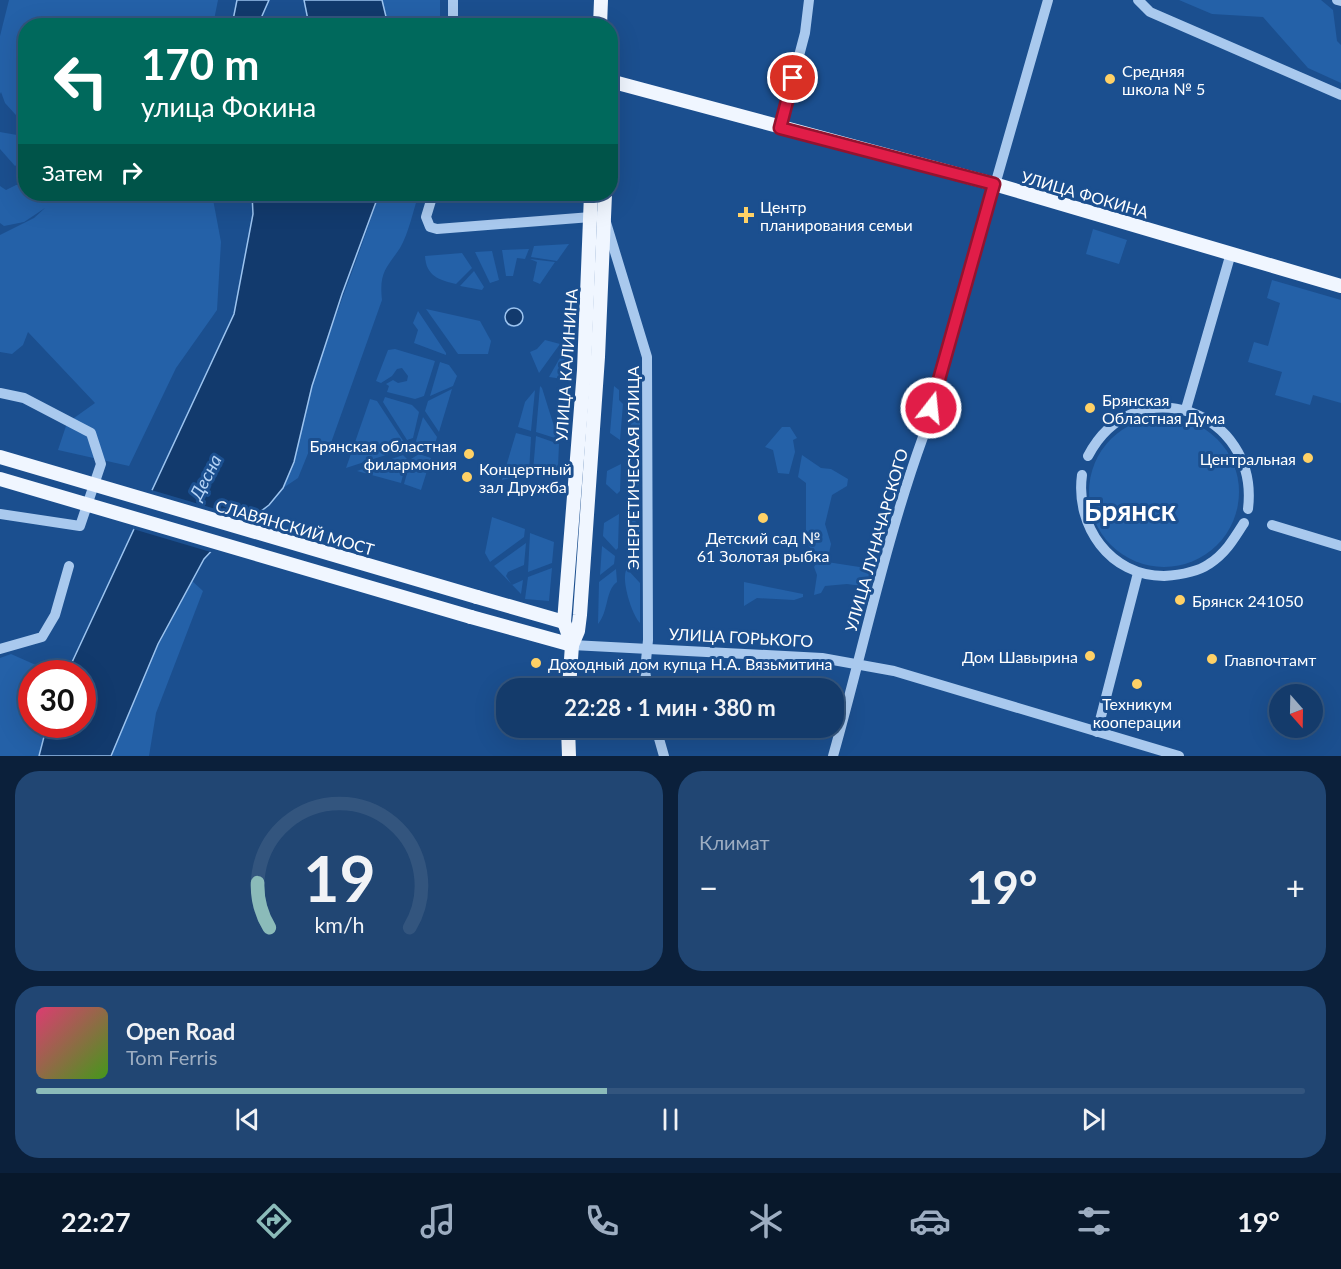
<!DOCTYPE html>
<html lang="ru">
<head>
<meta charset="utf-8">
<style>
	body { margin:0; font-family:Lato,sans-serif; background:#214673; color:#f1f3f6; height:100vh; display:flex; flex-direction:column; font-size:22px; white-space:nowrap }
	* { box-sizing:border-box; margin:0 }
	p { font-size:20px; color:#9dadc1 }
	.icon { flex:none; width:33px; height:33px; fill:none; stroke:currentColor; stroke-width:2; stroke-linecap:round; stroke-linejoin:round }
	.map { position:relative; height:756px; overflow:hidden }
	.drawer { display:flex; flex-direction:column; gap:15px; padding:15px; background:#0b203b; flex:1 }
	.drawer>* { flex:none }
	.hud { position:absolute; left:18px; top:18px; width:600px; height:183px; border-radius:24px; box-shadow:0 6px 24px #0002,0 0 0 2px #33557e; background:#00695c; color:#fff; overflow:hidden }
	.needle { width:39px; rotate:160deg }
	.buttons { position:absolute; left:1269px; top:684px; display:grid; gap:12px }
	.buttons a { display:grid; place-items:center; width:54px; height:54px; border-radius:50%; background:#143b6b; box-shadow:0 6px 24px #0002,0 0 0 2px #33557e; font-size:30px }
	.speed { position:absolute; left:18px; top:660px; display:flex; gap:12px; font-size:30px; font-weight:700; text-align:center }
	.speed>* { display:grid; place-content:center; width:78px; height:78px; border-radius:50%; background:#143b6b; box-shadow:0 6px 24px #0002,0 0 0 2px #33557e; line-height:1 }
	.speed .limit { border:9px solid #d22; background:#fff; color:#111 }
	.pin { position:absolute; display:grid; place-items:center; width:51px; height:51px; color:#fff; margin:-26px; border:3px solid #fff; border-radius:50%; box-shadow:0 2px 6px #0007 }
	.me { position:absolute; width:66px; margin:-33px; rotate:16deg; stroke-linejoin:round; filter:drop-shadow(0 0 4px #0008) }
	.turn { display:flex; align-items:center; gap:21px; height:126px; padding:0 24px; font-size:27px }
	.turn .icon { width:78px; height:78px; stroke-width:2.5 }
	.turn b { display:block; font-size:42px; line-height:51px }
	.then { display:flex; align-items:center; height:57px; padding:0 24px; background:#0003; gap:12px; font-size:22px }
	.big { font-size:45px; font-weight:700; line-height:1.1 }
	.drawer .tile { flex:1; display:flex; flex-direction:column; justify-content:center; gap:9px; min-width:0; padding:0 21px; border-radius:24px; background:#214673 }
	.drawer .dial { align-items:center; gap:0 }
	.dial svg { height:156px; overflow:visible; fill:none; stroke:#33557e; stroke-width:7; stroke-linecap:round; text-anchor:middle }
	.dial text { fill:#f1f3f6; stroke:none }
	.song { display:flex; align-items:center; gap:18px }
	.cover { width:72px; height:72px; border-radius:9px; background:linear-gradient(135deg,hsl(340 70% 55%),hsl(100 70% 35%)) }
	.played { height:6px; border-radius:3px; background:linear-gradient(90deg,#8bbbb9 45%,#33557e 45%) }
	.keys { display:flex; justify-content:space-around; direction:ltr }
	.heat { display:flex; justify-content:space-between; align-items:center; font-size:33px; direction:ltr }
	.drawer .tiles { flex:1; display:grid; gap:15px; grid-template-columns:1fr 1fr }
	.tile:last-child { grid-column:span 2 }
	.trip { position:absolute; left:496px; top:678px; width:348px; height:60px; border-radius:24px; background:#143b6b; box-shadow:0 6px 24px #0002,0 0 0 2px #33557e; font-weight:700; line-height:60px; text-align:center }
	.dock { display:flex; height:96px; justify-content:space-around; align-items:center; background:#08182b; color:#9dadc1 }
	.dock .icon { width:42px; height:42px }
	.dock .current { color:#8bbbb9 }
	.dock b { font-size:27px; color:#f1f3f6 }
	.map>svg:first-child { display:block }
	.green { fill:#2461a8 }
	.water { fill:#123a6d; stroke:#9cc4f0; stroke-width:1.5 }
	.pier { fill:#1b4f8f }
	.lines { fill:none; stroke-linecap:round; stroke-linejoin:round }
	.minor { stroke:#a9c9ee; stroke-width:10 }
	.major { stroke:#f0f6ff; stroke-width:14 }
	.major-bridge { stroke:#f0f6ff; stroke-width:14 }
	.route-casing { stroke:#92132f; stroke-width:15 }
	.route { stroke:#e11d48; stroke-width:10 }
	.poi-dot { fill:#ffd166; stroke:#1b4f8f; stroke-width:2 }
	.labels { text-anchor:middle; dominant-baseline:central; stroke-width:6; stroke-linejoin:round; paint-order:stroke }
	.poi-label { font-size:16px; fill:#fff; stroke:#1b4f8f; text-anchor:start }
	.street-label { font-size:16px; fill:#fff; stroke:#1b4f8f }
	.water-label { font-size:18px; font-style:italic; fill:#b5d3f5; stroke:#1b4f8f }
	.town-label { font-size:28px; font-weight:bold; fill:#fff; stroke:#1b4f8f }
</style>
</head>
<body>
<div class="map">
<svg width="1341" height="756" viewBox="0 0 1341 756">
	<rect width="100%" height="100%" fill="#1b4f8f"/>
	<g class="green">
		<polygon points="9,0 218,0 213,25 26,26 25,125 5,103 1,92 0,94 0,36"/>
		<polygon points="382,0 440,0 440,25 388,25"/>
		<polygon points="1179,0 1321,0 1333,10 1337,41 1341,45 1341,83 1308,68 1263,17 1212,14"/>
		<polygon points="0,132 17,135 25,158 15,166 0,149"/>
		<polygon points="16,185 25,185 26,194 212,194 221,242 217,310 176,368 129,466 58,450 67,423 95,403 28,332 23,345 12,354 0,352 0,235 34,218 45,208 24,222 4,226 0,223 0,186 6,190"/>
		<path d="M379 194H419C413 210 409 233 400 248 386 269 379 272 382 300L327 454 309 451 298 478 283 488C297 455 302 420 312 386 332 321 359 258 379 194Z"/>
		<polygon points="1093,229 1127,240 1119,264 1086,254"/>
		<polygon points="569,244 557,261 531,257 534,246"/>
		<polygon points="529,249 525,259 517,258 513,276 506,276 502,250"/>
		<polygon points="492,251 499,280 490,283 475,252"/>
		<path d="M462 253 472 268 456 284C439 280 426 276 425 256Z"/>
		<polygon points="530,259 555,262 540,284 533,281 537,262"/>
		<polygon points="474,271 484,287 482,290 460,286"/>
		<polygon points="1272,280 1341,300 1341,403 1313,395 1310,405 1275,395 1282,372 1248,362 1254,342 1268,346 1280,303 1267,298"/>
		<polygon points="426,309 480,321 491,341 488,354 458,354"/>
		<polygon points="418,311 446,353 446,355 414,343 418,330 413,323"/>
		<polygon points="545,340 560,344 539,373 530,352 537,349"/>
		<polygon points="395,349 435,361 424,396 415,399 387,392 389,386 386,384 393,380 398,383 407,381 408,376 402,368 397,369 392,376 381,383 376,381 388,350"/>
		<polygon points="561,356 565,356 563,379 549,377"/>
		<polygon points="440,362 449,365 457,376 453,386 430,396"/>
		<polygon points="640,385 640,433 633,443 630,441 632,403 634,401 635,388"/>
		<polygon points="540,386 542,388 558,439 536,432"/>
		<polygon points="614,386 619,390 619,400 623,404 620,440 610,433"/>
		<polygon points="452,389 439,432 425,411 428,401"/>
		<polygon points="535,390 531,431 518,427 525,402"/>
		<polygon points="385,397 412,405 419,412 413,438 407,440 383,402"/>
		<polygon points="370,399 377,401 404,442 401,450 346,468"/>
		<polygon points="423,417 437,437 433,452 420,449 416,441"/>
		<circle cx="1164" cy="492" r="75"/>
		<polygon points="782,427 790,427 797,438 793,440 795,452 789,474 778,473 773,450 765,447"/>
		<polygon points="516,433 531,437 529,473 502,480"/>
		<polygon points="536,436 559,444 558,467 533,471"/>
		<polygon points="419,454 431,458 421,490 404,484 411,459"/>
		<polygon points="403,455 407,459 401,483 357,471"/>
		<polygon points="802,455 821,468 831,469 848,479 847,486 832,495 825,524 831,544 827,562 866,568 871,576 869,587 847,584 825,586 821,593 814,595 817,575 814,567 818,561 806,541 806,483 798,477"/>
		<polygon points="629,463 640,473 640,483 631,494 627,492"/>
		<polygon points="621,464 620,491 617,494 606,484 607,471"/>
		<polygon points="627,513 640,526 640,537 629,550 625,548"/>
		<polygon points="619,514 618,548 616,550 603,536 604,523"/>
		<polygon points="492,517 525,529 524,537 490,562 485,553"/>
		<polygon points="530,533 554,542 552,563 528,572"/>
		<polygon points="526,543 524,565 508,572 506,576 512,585 523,580 521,594 494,566"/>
		<polygon points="602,546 615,556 614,564 600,575"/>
		<polygon points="552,568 549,601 525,599 528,577"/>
		<path d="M616 569 617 582C605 591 609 611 598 624L599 582Z"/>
		<path d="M627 569 640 583V623C632 616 620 577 627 569Z"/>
		<polygon points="191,580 203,591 156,713 149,756 111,756 158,644"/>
		<polygon points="744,582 803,594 803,597 794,600 757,598 744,606"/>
		<polygon points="11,654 54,673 32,674 32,724 47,725 39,756 0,756 0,658"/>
	</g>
	<g class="water">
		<polygon points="237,0 269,0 258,25 232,25"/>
		<polygon points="304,0 382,0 388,25 309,25"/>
		<polygon points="252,194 379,194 342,294 312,386 294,462 283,488 269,505 217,545 204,559 158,644 111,756 39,756 47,725 82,724 82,674 67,673 234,314 253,214"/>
		<circle cx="514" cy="317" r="9"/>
	</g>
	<polygon class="pier" points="148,489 253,520 214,553 133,529"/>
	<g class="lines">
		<g class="minor">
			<polyline points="1138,0 1150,12 1341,95"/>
			<polyline points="1337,0 1341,1"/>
			<polyline points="453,26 453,0"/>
			<polyline points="780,128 805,33 809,0"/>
			<polyline points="433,194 426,217 430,227 437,229 604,216 647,357 648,640 645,671 648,688"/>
			<polyline points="0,393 24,398 91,433 101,464 80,526 0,514"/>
			<polyline points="931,408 1048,0"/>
			<polyline points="1186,409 1231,253"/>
			<path d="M1088 456C1134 367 1260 410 1248 509"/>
			<path d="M1082 475C1075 526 1110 576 1164 576 1179 575 1196 573 1209 564 1225 554 1234 539 1244 523"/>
			<polyline points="1272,525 1341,546"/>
			<polyline points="572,645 822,658 894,671 1179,756"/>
			<polyline points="0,649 42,637 55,615 69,566"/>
			<polyline points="656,728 664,756"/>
			<polyline points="1097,732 1138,573"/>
			<path d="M833 756C863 650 885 542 923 437"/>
		</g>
		<g class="major">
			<polyline points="600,26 601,0"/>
			<polyline points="610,81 994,184 1341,286"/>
			<polyline points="477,597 564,622"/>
			<polyline points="471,617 572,645"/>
			<polyline points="572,645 564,622 584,370 591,194"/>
			<polyline points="569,688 572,645 578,631 580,615 598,357 605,194"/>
			<polyline points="568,728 569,756"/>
		</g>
		<g class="major-bridge">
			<polyline points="0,457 477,597"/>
			<polyline points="0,479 471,617"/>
		</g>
	</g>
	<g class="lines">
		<g class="route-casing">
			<polyline id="route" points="793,78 780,128 994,184 931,408"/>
		</g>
		<use href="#route" class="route"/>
	</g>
	<g class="poi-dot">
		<circle cx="1110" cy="79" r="6"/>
		<path d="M743 206h6v6h6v6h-6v6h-6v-6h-6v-6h6z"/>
		<circle cx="1090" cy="408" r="6"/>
		<circle cx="469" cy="454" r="6"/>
		<circle cx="1308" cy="458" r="6"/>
		<circle cx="467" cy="477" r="6"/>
		<circle cx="763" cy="518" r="6"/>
		<circle cx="1180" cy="600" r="6"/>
		<circle cx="1090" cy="656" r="6"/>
		<circle cx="1212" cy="659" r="6"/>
		<circle cx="536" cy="663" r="6"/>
		<circle cx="1137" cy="684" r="6"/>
	</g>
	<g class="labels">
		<g class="poi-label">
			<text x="1122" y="70">Средняя<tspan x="1122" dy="18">школа № 5</tspan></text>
			<text x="760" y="206">Центр<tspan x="760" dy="18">планирования семьи</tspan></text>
			<text x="1102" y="399">Брянская<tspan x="1102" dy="18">Областная Дума</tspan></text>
			<text x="457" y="445" text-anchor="end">Брянская областная<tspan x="457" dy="18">филармония</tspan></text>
			<text x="1296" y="458" text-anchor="end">Центральная</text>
			<text x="479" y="468">Концертный<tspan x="479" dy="18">зал Дружба</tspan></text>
			<text x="763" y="537" text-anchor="middle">Детский сад №<tspan x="763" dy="18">61 Золотая рыбка</tspan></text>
			<text x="1192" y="600">Брянск 241050</text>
			<text x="1078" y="656" text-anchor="end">Дом Шавырина</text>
			<text x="1224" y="659">Главпочтамт</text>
			<text x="548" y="663">Доходный дом купца Н.А. Вязьмитина</text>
			<text x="1137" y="703" text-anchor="middle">Техникум<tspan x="1137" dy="18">кооперации</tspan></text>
		</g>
		<g class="street-label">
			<text transform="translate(1085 194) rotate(16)">УЛИЦА ФОКИНА</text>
			<text transform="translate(566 365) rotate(-86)">УЛИЦА КАЛИНИНА</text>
			<text transform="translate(632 468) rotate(-90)">ЭНЕРГЕТИЧЕСКАЯ УЛИЦА</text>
			<text transform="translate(295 527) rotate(16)">СЛАВЯНСКИЙ МОСТ</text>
			<text transform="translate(876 540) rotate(-74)">УЛИЦА ЛУНАЧАРСКОГО</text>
			<text transform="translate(741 637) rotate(3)">УЛИЦА ГОРЬКОГО</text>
		</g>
		<g class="water-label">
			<text transform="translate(205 477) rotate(-63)">Десна</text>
		</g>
		<g class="town-label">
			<text x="1130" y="510">Брянск</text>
		</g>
	</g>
</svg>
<div class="buttons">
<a><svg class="needle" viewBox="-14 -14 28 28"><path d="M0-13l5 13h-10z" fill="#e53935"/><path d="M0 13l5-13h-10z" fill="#9dadc1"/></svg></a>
</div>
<div class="speed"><div class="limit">30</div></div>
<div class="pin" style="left:793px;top:78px;background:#d93025"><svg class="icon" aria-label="arrive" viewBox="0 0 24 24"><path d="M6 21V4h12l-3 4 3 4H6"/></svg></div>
<svg class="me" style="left:931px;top:408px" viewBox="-20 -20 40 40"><circle r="17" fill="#e11d48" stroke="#fff" stroke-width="3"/><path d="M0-11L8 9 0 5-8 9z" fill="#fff"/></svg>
<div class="trip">22:28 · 1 мин · 380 m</div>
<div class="hud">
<div class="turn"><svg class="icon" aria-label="left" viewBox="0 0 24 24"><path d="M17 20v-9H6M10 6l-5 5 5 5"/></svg><div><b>170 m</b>улица Фокина</div></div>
<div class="then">Затем<svg class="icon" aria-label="right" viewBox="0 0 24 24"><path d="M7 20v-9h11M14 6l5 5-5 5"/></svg></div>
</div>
</div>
<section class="drawer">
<div class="tiles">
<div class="tile dial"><svg viewBox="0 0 100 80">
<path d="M14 69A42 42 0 1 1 86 69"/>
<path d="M14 69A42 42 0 0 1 8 46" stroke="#8bbbb9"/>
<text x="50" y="56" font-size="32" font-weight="700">19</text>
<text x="50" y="72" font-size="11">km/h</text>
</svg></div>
<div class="tile"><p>Климат</p>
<div class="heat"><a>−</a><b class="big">19°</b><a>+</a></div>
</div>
<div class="tile">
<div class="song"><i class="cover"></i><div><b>Open Road</b><p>Tom Ferris</p></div></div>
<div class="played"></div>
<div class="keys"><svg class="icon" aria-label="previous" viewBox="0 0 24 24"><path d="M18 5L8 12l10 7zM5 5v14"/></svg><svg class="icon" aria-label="pause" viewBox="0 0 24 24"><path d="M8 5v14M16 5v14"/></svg><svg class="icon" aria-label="next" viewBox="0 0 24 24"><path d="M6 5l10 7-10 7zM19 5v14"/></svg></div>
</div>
</div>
</section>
<nav class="dock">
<b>22:27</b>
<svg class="icon current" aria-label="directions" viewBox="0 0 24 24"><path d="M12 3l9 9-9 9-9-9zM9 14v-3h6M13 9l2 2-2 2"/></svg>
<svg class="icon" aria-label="music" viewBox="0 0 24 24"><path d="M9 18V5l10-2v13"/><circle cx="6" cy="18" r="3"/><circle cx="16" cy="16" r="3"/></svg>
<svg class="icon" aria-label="phone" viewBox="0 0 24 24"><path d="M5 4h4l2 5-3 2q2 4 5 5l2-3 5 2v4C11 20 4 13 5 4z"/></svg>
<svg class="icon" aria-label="climate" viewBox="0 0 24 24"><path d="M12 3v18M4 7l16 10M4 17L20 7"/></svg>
<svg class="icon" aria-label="car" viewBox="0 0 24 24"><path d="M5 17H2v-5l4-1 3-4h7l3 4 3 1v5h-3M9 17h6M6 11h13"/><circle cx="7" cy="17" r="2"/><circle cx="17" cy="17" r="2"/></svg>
<svg class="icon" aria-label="filters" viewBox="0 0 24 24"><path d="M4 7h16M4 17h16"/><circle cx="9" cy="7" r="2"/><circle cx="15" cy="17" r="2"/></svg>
<b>19°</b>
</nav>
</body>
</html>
